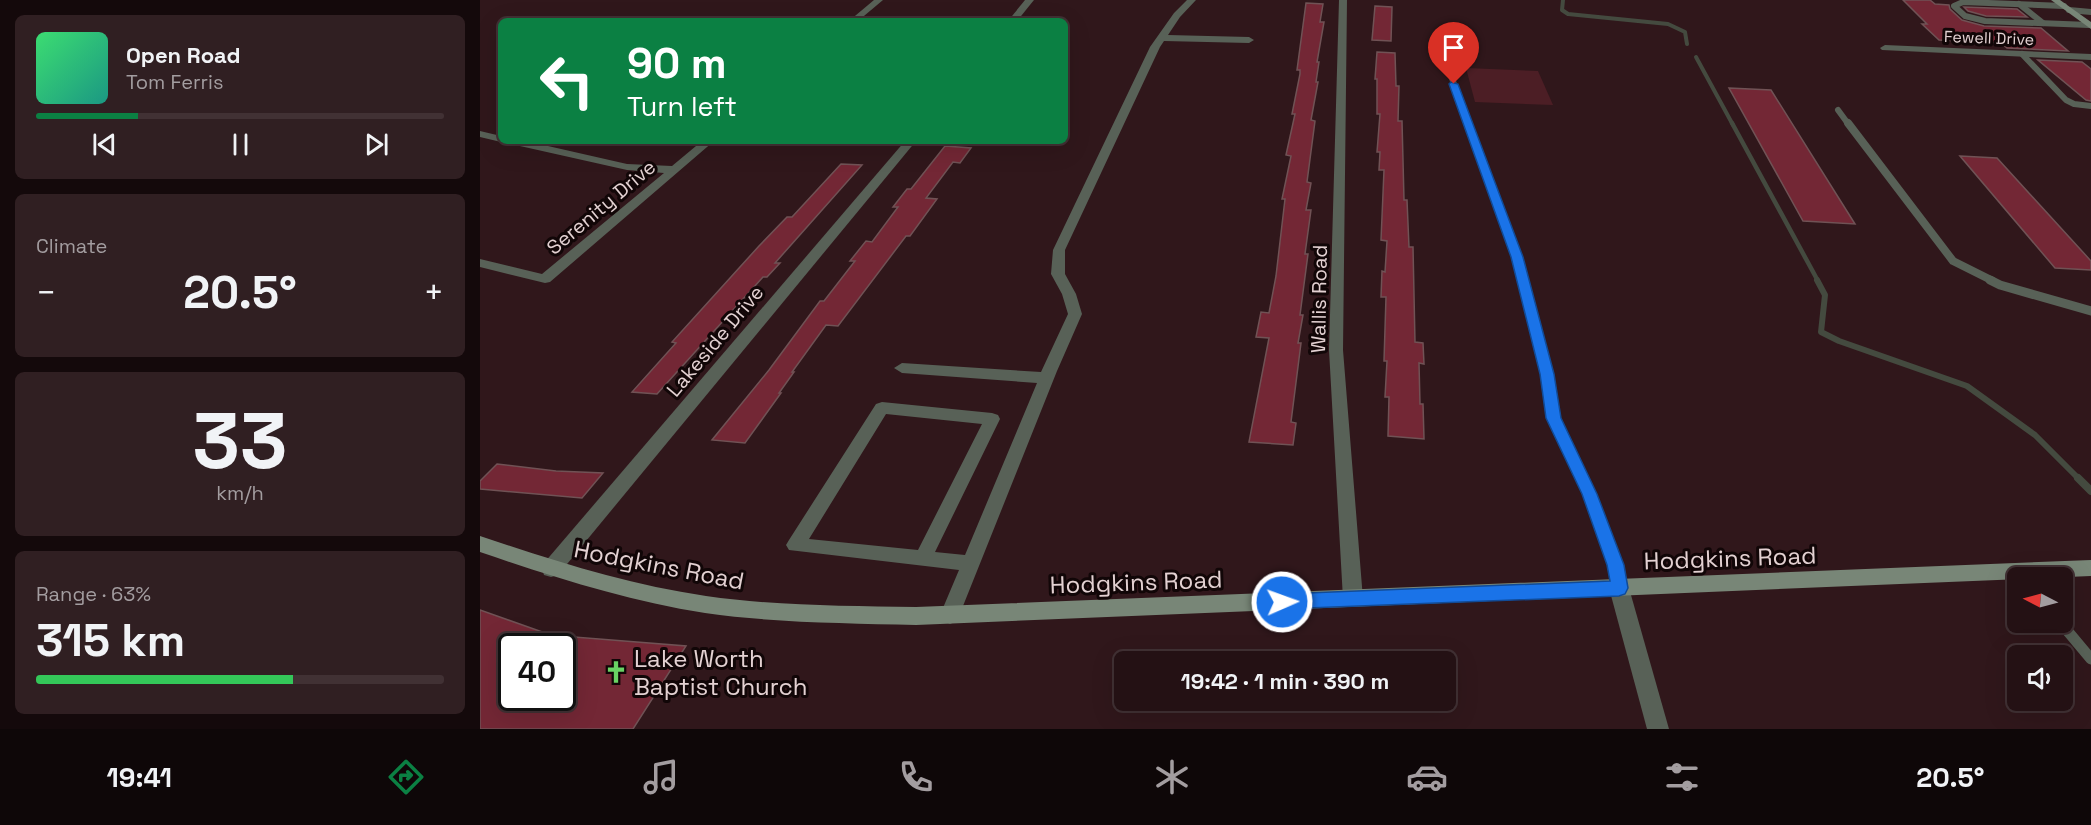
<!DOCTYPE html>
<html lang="en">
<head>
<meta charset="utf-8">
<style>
	body { margin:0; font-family:"Space Grotesk",sans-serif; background:#301f22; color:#f1f3f6; height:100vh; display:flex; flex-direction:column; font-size:22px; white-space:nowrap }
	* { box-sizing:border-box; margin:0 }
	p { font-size:20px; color:#a39da0 }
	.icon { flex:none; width:33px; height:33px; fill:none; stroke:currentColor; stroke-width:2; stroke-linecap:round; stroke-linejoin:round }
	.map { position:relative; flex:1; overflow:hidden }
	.side { display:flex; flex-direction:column; gap:15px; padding:15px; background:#14090b; width:480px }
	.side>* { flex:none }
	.guide { position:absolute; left:18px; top:18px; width:570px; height:126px; border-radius:9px; box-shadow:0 6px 24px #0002,0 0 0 2px #413134; background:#0b8043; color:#fff; overflow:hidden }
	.needle { width:39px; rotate:276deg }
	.tools { position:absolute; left:1527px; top:567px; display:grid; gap:12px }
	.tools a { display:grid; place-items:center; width:66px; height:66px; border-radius:9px; background:#241114; box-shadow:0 6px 24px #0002,0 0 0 2px #413134; font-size:30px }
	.speed { position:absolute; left:18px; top:633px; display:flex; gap:12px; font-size:30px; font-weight:700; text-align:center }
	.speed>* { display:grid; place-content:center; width:78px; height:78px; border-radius:50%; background:#241114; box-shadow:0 6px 24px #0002,0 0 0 2px #413134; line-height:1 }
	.speed .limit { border:3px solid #111; border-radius:9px; background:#fff; color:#111 }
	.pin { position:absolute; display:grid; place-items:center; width:51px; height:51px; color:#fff; margin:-62px -26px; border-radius:50% 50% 50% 0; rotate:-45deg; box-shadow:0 0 6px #0007 }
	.pin .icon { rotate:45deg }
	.me { position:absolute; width:66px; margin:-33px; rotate:88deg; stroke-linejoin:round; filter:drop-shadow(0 0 4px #0008) }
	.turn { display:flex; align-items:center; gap:21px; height:126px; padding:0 30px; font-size:27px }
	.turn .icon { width:78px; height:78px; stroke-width:2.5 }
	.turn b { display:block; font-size:42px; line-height:51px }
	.big { font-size:45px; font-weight:700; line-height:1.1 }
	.side .card { flex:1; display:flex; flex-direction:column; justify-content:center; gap:9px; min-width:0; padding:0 21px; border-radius:9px; background:#301f22 }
	.side .dial { align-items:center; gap:0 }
	.dial b { font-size:78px; line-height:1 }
	.song { display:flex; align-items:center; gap:18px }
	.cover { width:72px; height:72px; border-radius:9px; background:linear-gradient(135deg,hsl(140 70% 55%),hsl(170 70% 35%)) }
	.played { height:6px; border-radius:3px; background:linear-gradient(90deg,#0b8043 25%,#413134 25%) }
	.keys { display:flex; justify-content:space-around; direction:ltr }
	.heat { display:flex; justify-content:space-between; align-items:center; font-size:33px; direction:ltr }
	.charge { height:9px; border-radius:4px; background:linear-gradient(90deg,#34c759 63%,#413134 0) }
	.trip { position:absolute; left:634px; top:651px; width:342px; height:60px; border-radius:9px; background:#241114; box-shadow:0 6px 24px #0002,0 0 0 2px #413134; font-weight:700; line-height:60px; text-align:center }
	.tabs { display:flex; height:96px; justify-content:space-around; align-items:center; background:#0e0708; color:#a39da0 }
	.tabs .icon { width:42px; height:42px }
	.tabs .current { color:#0b8043 }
	.tabs b { font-size:27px; color:#f1f3f6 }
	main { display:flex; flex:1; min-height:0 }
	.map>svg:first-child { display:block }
	.green { fill:#4c1e25 }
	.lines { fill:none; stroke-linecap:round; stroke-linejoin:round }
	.stream-far3 { stroke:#444a3f; stroke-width:4 }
	.stream-far2 { stroke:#444a3f; stroke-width:4.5 }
	.stream-far1 { stroke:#444a3f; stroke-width:6 }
	.stream { stroke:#444a3f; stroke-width:8 }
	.building { fill:#732735; stroke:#705255; stroke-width:1.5; fill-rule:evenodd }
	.lane-far3 { stroke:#586157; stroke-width:6 }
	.lane-far2 { stroke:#586157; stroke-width:8 }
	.lane-far1 { stroke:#586157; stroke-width:9 }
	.lane { stroke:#586157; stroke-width:11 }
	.street { fill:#586157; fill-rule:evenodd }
	.secondary { fill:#788677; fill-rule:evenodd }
	.route { fill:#1a73e8; stroke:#114b97; stroke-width:1.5 }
	.labels { text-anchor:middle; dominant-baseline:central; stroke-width:6; stroke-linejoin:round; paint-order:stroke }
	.far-street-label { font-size:16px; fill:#e3d1d2; stroke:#110607 }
	.street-label { font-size:20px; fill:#e3d1d2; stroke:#110607 }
	.near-street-label { font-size:24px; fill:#e3d1d2; stroke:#110607 }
	.near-poi-label { font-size:24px; fill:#e3d1d2; stroke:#110607; text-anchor:start }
</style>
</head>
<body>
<main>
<section class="side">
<div class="card">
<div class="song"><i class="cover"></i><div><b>Open Road</b><p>Tom Ferris</p></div></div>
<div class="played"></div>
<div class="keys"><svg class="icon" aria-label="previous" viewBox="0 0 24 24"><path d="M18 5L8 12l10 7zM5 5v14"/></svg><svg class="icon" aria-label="pause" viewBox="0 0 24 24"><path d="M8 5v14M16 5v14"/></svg><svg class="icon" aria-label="next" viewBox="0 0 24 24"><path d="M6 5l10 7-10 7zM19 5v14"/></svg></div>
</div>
<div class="card"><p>Climate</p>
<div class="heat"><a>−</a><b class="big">20.5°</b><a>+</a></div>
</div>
<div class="card dial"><b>33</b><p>km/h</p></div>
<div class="card"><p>Range · 63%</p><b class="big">315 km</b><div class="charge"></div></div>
</section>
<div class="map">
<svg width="1611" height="729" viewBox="0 0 1611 729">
	<rect width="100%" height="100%" fill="#30171b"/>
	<polygon class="green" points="986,68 1058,71 1073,105 995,102"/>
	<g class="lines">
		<g class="stream-far3">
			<polyline points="1083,0 1082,10 1088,14 1188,24 1205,32 1207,44"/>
			<polyline points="1216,57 1253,125"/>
		</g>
		<polyline class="stream-far2" points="1252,123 1338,281"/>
		<polyline class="stream-far1" points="1337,280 1345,295 1341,332 1359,341 1487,386 1555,435 1599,479"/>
		<polyline class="stream" points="1598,478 1611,491"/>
	</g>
	<g class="building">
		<polygon points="1423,0 1450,0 1455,4 1469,5 1470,9 1482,20 1504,26 1561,28 1588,51 1527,48 1521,43 1459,40 1442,24 1447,24"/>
		<polygon points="826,3 843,4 840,22 844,22 837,62 839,62 836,82 838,82 831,120 835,121 827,182 831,183 826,210 831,210 825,254 828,254 820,315 823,315 818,343 821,343 811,422 816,423 813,445 769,442 789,338 776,337 781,312 789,313 796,276 805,199 802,199 811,156 806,155 815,114 812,114 820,74 820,70 817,70"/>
		<polygon points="895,6 912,7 911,41 892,40"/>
		<polygon points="1484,7 1537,9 1547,17 1506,16 1488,11"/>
		<polygon points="897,52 915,53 916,86 919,86 918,121 922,121 924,200 927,200 929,247 933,247 935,342 943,343 944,364 939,363 940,404 943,404 944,439 908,436 909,397 905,397 907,361 904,361 906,297 901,297 902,271 905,272 907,241 901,240 904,170 899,170 900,152 897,152 900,114 897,114 897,79 895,79"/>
		<polygon points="1558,60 1602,62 1611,69 1611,101 1606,100"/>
		<polygon points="1249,88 1291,90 1375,224 1323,221"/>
		<polygon points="465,146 491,148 480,163 473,162 446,198 457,199 430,236 426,236 358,326 346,325 312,372 314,372 299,393 301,393 265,443 232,440 289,370 340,301 344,301 375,261 370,261 386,241 392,242 418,207 413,207 427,189 431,189"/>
		<polygon points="1480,156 1517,158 1611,261 1611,270 1575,268"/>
		<polygon points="361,164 382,165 295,263 300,263 287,277 283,277 177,394 152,392 196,343 192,342 279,246 307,217 312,217"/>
		<polygon points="17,464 76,471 123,473 102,498 0,489 0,481"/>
		<path d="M0 610 82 639V636L206 646 153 729H0ZM32 646H82V698H32Z"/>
	</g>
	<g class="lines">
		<g class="lane-far3">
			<polyline points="1539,4 1563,23"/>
			<polyline points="1584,6 1483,2 1474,6 1485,16 1505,21 1609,25"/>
			<polyline points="1589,10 1611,12"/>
			<polyline points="959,43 989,125"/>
			<polyline points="1542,54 1586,100 1594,104 1611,106"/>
			<polyline points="1358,110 1369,125"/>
		</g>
		<g class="lane-far2">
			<polyline points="988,123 1037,257 1043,281"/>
			<polyline points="1368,123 1473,261 1513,281"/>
		</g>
		<g class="lane-far1">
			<polyline points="1043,280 1067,374 1073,418 1103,479"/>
			<polyline points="1510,280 1520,285 1611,311"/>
		</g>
		<g class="lane">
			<polyline points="1102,478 1136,565 1139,588"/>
			<polyline points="1580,622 1611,659"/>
		</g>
		<g class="street">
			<polygon points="394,0 403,0 378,21 369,21"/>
			<polygon points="545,0 554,0 537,21 528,21"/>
			<path d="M707 0H716L700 17 688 35 769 37 774 40 769 43 684 41 680 47 585 250V274L596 294 602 314 577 371 477 621 470 624 463 621 460 615 479 570 309 550 306 545 309 540 396 404 402 402 512 413 518 415 520 419 455 552 485 555 557 383 422 373 414 368 422 363 561 372 588 314 582 294 571 274 573 250 670 47 694 13ZM406 414 502 424 438 550 329 539Z"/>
			<polygon points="859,0 867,0 863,350 883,599 880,605 873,607 866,605 863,599 849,350"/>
			<polygon points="1405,45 1611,54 1611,60 1402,50 1400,48"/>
			<polygon points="0,131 21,136 21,141 25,141 21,142 0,137"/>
			<polygon points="26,141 46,141 147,164 192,166 222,141 234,141 70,282 65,283 0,267 0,259 62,274 184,173 147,170 31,144"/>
			<polygon points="425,141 436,141 78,575 71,577 64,575 62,569 64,563"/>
			<polygon points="1139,580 1146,582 1149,588 1189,729 1167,729 1129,588 1132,582"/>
		</g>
		<g class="secondary">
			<polygon points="1571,0 1580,0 1611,22 1611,29"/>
			<path d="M0 536C74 561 149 585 226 596 295 606 366 606 436 607L1611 560V576L436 625C366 623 295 623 225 613 148 601 73 577 0 552Z"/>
		</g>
	</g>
	<polygon class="route" points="971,82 978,84 1043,257 1074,374 1081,418 1117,494 1144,565 1148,588 1145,594 1139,596 802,609 796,607 793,602 796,596 802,594 1130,581 1127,565 1102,494 1066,418 1060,374 1031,257 969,84"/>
	<defs>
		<g id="church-bare" transform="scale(1.8)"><path d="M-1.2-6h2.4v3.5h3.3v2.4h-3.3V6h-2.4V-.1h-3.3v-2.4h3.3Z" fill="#69d364" stroke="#110607" stroke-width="2.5" paint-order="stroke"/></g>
	</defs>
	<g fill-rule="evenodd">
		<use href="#church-bare" x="136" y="672"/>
	</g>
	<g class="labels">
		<g class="far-street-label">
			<text transform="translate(1509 38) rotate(2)">Fewell Drive</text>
		</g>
		<g class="street-label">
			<text transform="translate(121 207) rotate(-40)">Serenity Drive</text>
			<text transform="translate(839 299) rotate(-89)">Wallis Road</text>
			<text transform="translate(235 341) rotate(-50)">Lakeside Drive</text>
		</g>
		<g class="near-street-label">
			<text transform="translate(1250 558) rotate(-2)">Hodgkins Road</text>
			<text transform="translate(179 565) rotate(11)">Hodgkins Road</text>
			<text transform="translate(656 582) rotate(-2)">Hodgkins Road</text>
		</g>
		<g class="near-poi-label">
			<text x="154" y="658">Lake Worth<tspan x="154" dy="28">Baptist Church</tspan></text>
		</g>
	</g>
</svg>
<div class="tools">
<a><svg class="needle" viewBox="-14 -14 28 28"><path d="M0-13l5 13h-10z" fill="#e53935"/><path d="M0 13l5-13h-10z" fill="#a39da0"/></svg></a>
<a><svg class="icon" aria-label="sound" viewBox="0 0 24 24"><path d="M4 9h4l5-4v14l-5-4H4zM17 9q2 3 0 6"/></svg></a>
</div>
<div class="speed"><div class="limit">40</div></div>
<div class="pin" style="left:974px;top:84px;background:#d93025"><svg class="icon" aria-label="arrive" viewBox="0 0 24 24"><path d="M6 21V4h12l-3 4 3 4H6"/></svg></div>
<svg class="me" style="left:802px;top:602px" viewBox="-20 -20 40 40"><circle r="17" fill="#1a73e8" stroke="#fff" stroke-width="3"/><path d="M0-11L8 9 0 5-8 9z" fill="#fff"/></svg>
<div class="trip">19:42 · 1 min · 390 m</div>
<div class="guide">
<div class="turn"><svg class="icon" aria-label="left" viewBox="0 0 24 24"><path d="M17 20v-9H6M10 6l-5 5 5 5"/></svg><div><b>90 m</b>Turn left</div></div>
</div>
</div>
</main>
<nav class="tabs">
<b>19:41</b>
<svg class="icon current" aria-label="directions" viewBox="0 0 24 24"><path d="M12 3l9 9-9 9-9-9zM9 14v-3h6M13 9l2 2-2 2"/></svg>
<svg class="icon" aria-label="music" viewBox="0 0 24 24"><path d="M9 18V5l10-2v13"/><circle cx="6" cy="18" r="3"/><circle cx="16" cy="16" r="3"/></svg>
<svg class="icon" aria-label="phone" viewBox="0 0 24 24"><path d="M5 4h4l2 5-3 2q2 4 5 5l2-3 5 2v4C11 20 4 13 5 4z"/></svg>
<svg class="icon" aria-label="climate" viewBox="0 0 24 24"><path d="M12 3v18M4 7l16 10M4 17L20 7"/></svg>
<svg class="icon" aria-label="car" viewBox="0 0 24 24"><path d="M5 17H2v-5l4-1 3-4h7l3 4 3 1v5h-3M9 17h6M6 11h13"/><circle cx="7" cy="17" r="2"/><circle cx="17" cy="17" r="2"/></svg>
<svg class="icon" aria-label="filters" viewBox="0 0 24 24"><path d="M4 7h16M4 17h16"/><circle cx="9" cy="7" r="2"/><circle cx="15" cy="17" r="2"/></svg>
<b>20.5°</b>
</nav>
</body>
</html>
